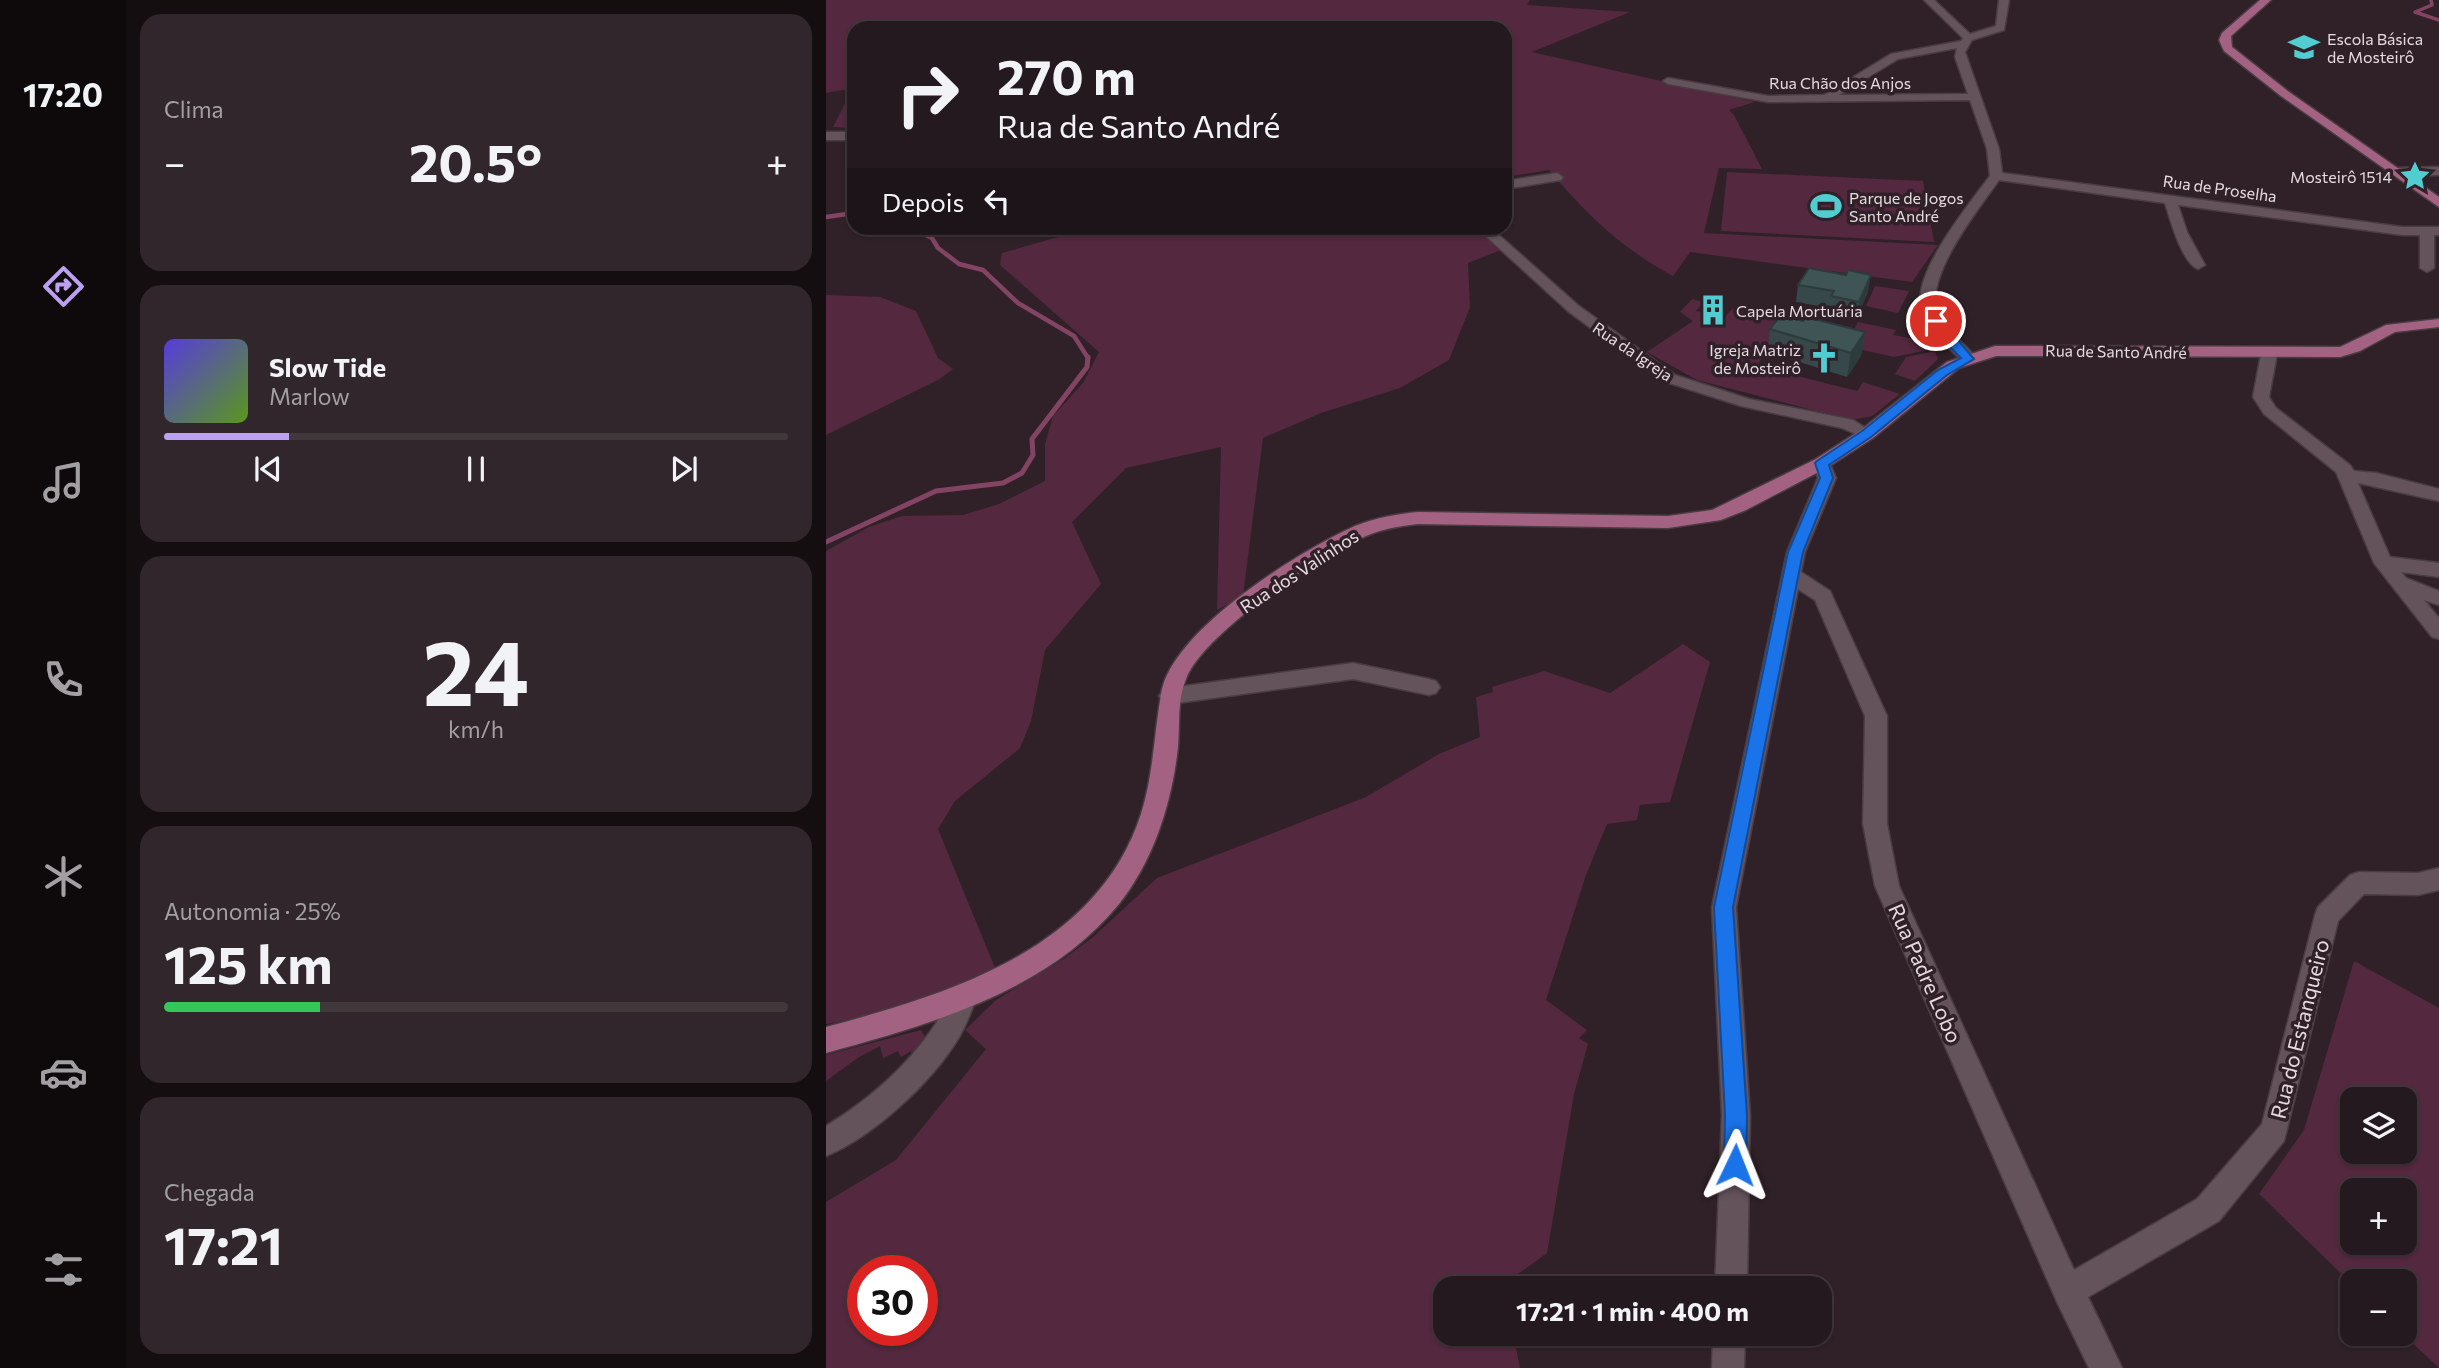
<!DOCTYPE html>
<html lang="pt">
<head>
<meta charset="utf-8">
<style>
	body { margin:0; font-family:Commissioner,sans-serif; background:#30262b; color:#f1f3f6; height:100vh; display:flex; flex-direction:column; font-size:26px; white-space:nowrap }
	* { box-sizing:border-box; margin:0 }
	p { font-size:23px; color:#a3a0a4 }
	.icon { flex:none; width:38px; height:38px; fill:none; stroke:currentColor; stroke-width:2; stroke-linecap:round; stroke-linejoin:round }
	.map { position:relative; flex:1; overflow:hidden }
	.side { display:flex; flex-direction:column; gap:14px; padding:14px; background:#140e10; width:700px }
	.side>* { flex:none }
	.top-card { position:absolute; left:21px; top:21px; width:665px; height:214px; border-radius:21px; box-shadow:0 2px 5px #0004,0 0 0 2px #41383c; background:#24191e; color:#f1f3f6; overflow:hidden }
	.tools { position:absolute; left:1514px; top:1087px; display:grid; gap:14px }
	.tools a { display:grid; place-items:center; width:77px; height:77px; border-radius:14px; background:#24191e; box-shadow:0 2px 5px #0004,0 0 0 2px #41383c; font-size:35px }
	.speed { position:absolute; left:21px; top:1255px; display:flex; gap:14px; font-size:35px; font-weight:700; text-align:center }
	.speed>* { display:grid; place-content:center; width:91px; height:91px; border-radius:50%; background:#24191e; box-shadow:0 2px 5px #0004,0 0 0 2px #41383c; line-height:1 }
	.speed .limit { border:10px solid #d22; background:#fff; color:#111 }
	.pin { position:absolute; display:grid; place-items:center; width:60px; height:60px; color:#fff; margin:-30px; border:4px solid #fff; border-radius:50%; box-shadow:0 2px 7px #0007 }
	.me { position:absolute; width:77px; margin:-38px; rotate:2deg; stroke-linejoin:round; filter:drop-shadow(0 0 5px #0008) }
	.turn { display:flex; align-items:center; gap:24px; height:147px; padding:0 35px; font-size:32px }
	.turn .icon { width:91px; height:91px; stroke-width:2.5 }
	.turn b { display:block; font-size:49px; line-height:60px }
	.then { display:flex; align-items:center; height:66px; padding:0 35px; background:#0003; gap:14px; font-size:26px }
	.big { font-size:52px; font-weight:700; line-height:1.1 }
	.side .tile { flex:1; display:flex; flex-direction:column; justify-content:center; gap:10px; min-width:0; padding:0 24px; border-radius:21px; background:#30262b }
	.side .dial { align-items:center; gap:0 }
	.dial b { font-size:91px; line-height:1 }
	.song { display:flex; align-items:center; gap:21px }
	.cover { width:84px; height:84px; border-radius:10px; background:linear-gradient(135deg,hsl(250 70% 55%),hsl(90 70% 35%)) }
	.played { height:7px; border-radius:4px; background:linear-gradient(90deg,#bca0f2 20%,#41383c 20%) }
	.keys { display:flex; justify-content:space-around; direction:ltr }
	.heat { display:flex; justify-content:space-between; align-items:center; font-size:38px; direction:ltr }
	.charge { height:10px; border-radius:5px; background:linear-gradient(90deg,#34c759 25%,#41383c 0) }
	.trip { position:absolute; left:607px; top:1276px; width:399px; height:70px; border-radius:21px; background:#24191e; box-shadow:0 2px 5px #0004,0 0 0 2px #41383c; font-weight:700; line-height:70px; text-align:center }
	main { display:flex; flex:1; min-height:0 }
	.tab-bar { display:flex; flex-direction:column; width:126px; justify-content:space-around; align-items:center; background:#0e0a0c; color:#a3a0a4 }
	.tab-bar .icon { width:49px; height:49px }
	.tab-bar .active { color:#bca0f2 }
	.tab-bar b { font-size:32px; color:#f1f3f6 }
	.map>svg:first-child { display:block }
	.green { fill:#54283f; fill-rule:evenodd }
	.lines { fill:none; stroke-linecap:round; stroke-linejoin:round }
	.stream-far2 { stroke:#834464; stroke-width:3.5 }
	.stream-far1 { stroke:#834464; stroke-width:4.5 }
	.stream { stroke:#834464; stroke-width:5 }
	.minor-casing { stroke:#493c42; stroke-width:3 }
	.major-casing { stroke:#493c42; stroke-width:3 }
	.minor { fill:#64535b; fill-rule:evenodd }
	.major { fill:#a46283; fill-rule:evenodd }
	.wall { fill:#364849 }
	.shaded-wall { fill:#2c3b3c }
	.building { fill:#3f5455; stroke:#2c3b3c; stroke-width:2 }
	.route { fill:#1a73e8; stroke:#114b97; stroke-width:2 }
	.labels { text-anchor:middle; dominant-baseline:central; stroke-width:7; stroke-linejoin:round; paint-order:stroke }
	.far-poi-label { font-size:16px; fill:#e5dadf; stroke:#302128; text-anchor:start }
	.far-street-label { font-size:16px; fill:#e5dadf; stroke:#302128 }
	.street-label { font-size:18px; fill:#e5dadf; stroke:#302128 }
	.near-street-label { font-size:21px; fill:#e5dadf; stroke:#302128 }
</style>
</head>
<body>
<main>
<nav class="tab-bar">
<b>17:20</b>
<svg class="icon active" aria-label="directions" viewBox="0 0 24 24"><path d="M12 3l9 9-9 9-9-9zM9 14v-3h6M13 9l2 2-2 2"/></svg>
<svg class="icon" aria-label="music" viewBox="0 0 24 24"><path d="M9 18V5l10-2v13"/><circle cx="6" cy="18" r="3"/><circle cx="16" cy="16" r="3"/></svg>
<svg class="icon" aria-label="phone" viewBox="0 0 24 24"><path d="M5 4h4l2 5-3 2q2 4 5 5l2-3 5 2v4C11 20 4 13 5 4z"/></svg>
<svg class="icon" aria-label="climate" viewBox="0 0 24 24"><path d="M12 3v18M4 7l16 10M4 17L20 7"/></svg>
<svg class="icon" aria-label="car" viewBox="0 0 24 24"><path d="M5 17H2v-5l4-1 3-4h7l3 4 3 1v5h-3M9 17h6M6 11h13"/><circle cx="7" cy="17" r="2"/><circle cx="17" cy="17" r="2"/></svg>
<svg class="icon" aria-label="filters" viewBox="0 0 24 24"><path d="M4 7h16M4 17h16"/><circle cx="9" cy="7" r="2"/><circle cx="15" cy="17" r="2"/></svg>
</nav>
<section class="side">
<div class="tile"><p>Clima</p>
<div class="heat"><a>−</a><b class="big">20.5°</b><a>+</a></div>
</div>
<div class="tile">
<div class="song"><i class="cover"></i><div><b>Slow Tide</b><p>Marlow</p></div></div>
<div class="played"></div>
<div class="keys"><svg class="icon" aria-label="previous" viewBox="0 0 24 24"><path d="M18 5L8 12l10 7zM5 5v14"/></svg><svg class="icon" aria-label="pause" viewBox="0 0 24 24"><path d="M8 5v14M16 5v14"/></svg><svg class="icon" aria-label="next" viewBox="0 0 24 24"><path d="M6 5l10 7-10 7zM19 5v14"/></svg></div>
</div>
<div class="tile dial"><b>24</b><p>km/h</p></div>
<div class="tile"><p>Autonomia · 25%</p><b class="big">125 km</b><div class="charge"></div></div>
<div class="tile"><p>Chegada</p><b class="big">17:21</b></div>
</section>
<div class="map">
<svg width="1613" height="1368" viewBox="0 0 1613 1368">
	<rect width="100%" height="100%" fill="#302128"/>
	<g class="green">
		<path d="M0 0H704L701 5 804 12 706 52 929 102 903 110 908 115 936 169 893 168 878 233 1112 245 1086 282 864 252 847 276C795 248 761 215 723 170L679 177V28H28V128L7 127 27 88 0 93Z"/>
		<polygon points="901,172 1097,181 1108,242 895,231"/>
		<polygon points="264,228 654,228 678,249 642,263 644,307 623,360 574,388 495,413 437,438 417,596 391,610 395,447 300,468 246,522 275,584 219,650 205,721 194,748 129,801 112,829 169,968 165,976 44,1016 0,1024 0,551 43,527 76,516 137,515 173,504 219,481 219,444 227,416 257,383 273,352 174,265 176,253"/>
		<polygon points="1049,286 1083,291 1072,313 1040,306"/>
		<polygon points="0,295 54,297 90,311 112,358 127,369 112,380 0,435"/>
		<path d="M866 299 878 302 870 311 898 318 906 309C946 319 987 321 1027 331L1032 322 1070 330 1067 335 1093 340 1107 349 1068 357 952 331 931 366 1031 391 1037 382 1074 394 1046 416 1026 420 871 380 821 352 867 321 854 312Z"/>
		<polygon points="1109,351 1112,359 1089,381 1069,374 1080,357"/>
		<path d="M857 644 884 662 844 802 814 805 811 820 781 824 760 875 720 1000 761 1030 753 1038 762 1044 748 1094 721 1253 677 1285V1288H620V1334H687L694 1368H0V1202L70 1160 160 1049 139 1030 170 1000 239 958 267 937 331 878 540 797 613 754 654 737 650 697 667 692 666 687 718 671 784 693ZM37 1270H96V1330H37Z"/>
		<path d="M1528 961 1613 1008V1368L1577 1334 1578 1281H1526V1284L1433 1194 1478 1130ZM1526 1099H1578V1152H1526ZM1526 1190H1578V1242H1526Z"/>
		<polygon points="95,1030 101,1041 87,1060 85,1051 75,1057 72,1051 57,1058 54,1046 33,1057 0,1081 0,1055"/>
	</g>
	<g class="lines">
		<polyline class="stream-far2" points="1605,0 1606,5 1589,12 1613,20"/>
		<g class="stream-far1">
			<polyline points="0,217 28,213"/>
			<polyline points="85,228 106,238 112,248 133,264 157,270 192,303 248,336 262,358"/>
		</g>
		<polyline class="stream" points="0,542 110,491 177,483 196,473 207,455 206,439 261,367 262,357"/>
		<g class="minor-casing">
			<g id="minor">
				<path d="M1098 0H1108L1144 34 1170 26 1173 0H1183L1178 30 1146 40 1139 52 1173 149 1176 173 1576 227H1613V235H1608V268L1601 272 1594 268V235H1576L1352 205 1361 232 1379 265 1372 269C1356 263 1344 219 1339 203L1173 180C1153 209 1097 277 1112 313 1120 332 1138 342 1150 358L1147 361H1137C1120 346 1099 328 1095 305 1088 271 1144 203 1164 176L1161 149 1144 100 942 102 842 84 837 81 842 78 942 96 998 95 1065 54 1135 41 1137 38ZM1131 48 1129 57 1142 94 1013 95 1072 59Z"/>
				<rect x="0" y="132" width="28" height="8"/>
				<polygon points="1613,167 1613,175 1569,176 1563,172 1569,168"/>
				<polygon points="731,173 737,177 735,180 679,189 679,181"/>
				<polygon points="651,228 665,228 753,306 849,375 923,399 1027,420 1049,434 1041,439 1016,428 915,406 837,381 743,312"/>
				<polygon points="1443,349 1451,354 1443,397 1450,408 1524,465 1528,471 1550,473 1613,489 1613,501 1532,483 1564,557 1613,563 1613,577 1575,572 1580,578 1613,591 1613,605 1598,600 1613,618 1613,639 1606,637 1548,563 1510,472 1438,414 1427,397 1435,354"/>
				<polygon points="996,458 1002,459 1010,478 979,552 975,572 1004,591 1061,716 1061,824 1073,886 1248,1270 1371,1199 1436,1124 1489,915 1492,907 1524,875 1533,872 1592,873 1613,868 1613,890 1592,895 1538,894 1512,921 1458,1141 1393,1221 1262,1297 1296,1368 1263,1368 1231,1302 1049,886 1037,824 1039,716 989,600 972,589 910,907 924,1115 921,1288 889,1288 896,1115 886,907 961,552 992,478 987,463"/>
				<polygon points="527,663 603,679 610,681 614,687 610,693 603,695 527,679 344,704 337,702 333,696 337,690 344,688"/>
				<path d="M137 987 146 990 150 999C145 1012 140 1026 132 1039 106 1082 47 1137 0 1156V1126C53 1094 103 1047 128 990Z"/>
				<polygon points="887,1334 919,1334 918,1368 886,1368"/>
			</g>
		</g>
		<g class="major-casing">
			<g id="major">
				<polygon points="1434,0 1445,0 1405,36 1406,47 1463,92 1613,197 1613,207 1455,96 1398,51 1393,40 1396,33"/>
				<path d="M1613 319V327L1569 332 1534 351 1514 357 1170 356 1133 368 1047 438 1002 467 920 510 895 520 842 528 592 524C576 526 560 528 545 534 499 552 377 633 360 679 351 700 354 725 352 747 346 802 328 860 293 904 221 992 105 1024 0 1053V1027C123 994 271 950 315 814 328 773 328 731 336 689 351 628 473 551 529 526 549 518 571 514 592 512L842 516 886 510 990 459 1035 430 1121 362 1169 346 1514 347 1560 325Z"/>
			</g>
		</g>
		<use href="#minor" class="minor"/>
		<use href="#major" class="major"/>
	</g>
	<g class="wall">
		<polygon points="972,285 1042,292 1030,319 1003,314 1004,308 970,302"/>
		<polygon points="977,321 1039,332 1035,356 1021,377 942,352 944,329"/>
	</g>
	<g class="shaded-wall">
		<polygon points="1045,275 1042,292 1030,319 1033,302"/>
		<polygon points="1039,332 1035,356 1021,377 1025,353"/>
	</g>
	<g class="building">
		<polygon points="983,268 1020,275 1022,270 1045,275 1033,302 1005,296 1008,291 972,285"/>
		<polygon points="955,315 977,321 980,317 1039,332 1025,353 944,329"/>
	</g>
	<polygon class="route" points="1106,319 1114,319 1148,359 1121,375 1045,437 1003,465 1007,478 977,552 907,907 921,1115 920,1165 916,1172 909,1176 901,1172 898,1165 899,1115 888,907 962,552 994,478 989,463 991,461 1036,431 1112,370 1135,358 1120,343 1105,321"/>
	<defs>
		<g id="school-bare" transform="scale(2.415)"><path d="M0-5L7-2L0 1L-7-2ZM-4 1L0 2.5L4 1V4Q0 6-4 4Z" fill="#51ccd1" stroke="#302128" stroke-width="2.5" paint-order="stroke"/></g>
		<g id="sight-bare" transform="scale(2.415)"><path d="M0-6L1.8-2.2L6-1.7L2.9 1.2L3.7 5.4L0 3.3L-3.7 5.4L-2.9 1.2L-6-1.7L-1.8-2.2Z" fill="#51ccd1" stroke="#302128" stroke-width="2.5" paint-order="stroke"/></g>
		<g id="stadium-bare" transform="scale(2.415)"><path d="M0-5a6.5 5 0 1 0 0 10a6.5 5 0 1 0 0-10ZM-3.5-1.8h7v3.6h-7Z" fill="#51ccd1" stroke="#302128" stroke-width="2.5" paint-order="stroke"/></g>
		<g id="building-bare" transform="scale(2.415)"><path d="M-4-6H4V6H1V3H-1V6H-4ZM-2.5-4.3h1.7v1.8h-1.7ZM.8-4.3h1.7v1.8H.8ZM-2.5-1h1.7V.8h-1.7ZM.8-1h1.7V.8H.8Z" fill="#51ccd1" stroke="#302128" stroke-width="2.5" paint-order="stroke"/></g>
		<g id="church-bare" transform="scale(2.415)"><path d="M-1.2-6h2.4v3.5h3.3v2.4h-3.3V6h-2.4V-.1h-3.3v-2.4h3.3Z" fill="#51ccd1" stroke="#302128" stroke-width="2.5" paint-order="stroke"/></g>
	</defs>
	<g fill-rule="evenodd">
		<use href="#school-bare" x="1478" y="47"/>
		<use href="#sight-bare" x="1589" y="176"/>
		<use href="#stadium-bare" x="1000" y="206"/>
		<use href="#building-bare" x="887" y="310"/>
		<use href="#church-bare" x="998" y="358"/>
	</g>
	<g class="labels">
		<g class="far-poi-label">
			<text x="1501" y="38">Escola Básica<tspan x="1501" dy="18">de Mosteirô</tspan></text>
			<text x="1566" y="176" text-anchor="end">Mosteirô 1514</text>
			<text x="1023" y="197">Parque de Jogos<tspan x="1023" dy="18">Santo André</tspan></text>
			<text x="910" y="310">Capela Mortuária</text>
			<text x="975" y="349" text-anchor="end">Igreja Matriz<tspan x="975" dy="18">de Mosteirô</tspan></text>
		</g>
		<g class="far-street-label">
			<text x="1014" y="82">Rua Chão dos Anjos</text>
			<text transform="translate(1394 188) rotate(8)">Rua de Proselha</text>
			<text transform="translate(807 351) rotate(34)">Rua da Igreja</text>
			<text transform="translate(1290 351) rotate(1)">Rua de Santo André</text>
		</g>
		<g class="street-label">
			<text transform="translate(473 571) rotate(-33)">Rua dos Valinhos</text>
		</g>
		<g class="near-street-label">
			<text transform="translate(1100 973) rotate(66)">Rua Padre Lobo</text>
			<text transform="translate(1473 1029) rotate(-76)">Rua do Estanqueiro</text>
		</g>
	</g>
</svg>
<div class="tools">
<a><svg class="icon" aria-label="layers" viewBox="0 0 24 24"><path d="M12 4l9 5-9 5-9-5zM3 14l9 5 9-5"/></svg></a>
<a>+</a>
<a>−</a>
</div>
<div class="speed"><div class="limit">30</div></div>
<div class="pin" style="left:1110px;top:321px;background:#d93025"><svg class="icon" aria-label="arrive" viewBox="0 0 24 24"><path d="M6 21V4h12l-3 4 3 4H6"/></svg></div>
<svg class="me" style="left:909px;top:1165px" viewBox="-20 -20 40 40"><path d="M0-17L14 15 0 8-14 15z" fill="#1a73e8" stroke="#fff" stroke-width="4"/></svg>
<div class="trip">17:21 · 1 min · 400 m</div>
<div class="top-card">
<div class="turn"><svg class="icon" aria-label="right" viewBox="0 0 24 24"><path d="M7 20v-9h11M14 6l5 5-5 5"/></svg><div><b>270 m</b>Rua de Santo André</div></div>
<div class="then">Depois<svg class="icon" aria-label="left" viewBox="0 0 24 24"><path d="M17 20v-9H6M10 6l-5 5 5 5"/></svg></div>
</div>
</div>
</main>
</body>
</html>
